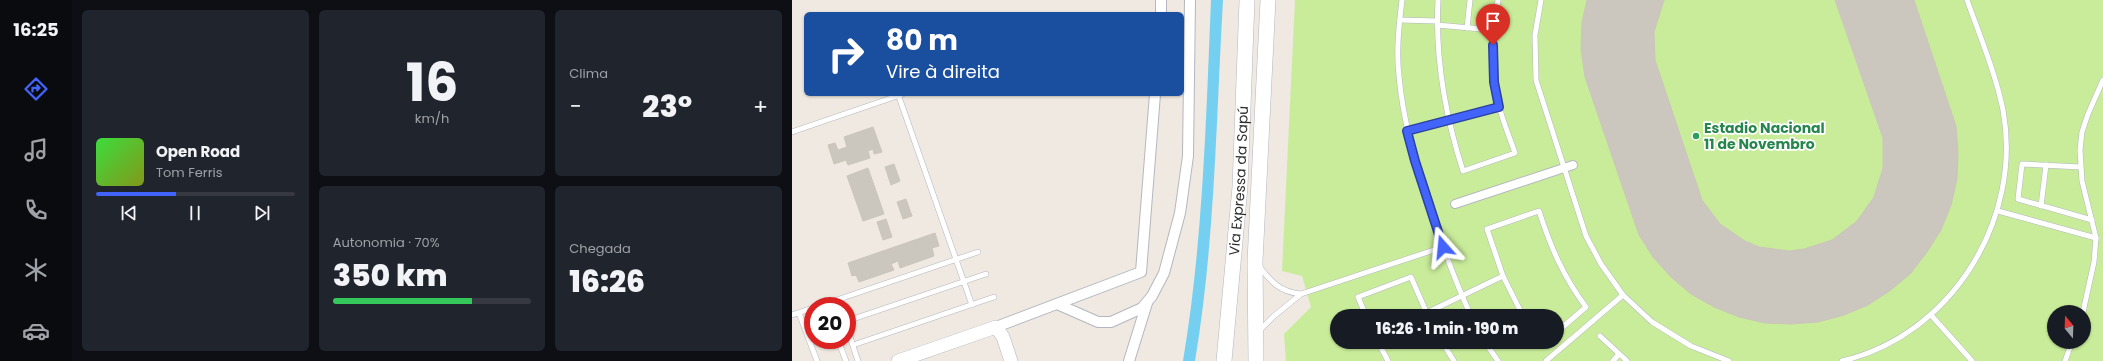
<!DOCTYPE html>
<html lang="pt">
<head>
<meta charset="utf-8">
<style>
	body { margin:0; font-family:Poppins,sans-serif; background:#20242c; color:#f1f3f6; height:100vh; display:flex; flex-direction:column; font-size:15px; white-space:nowrap }
	* { box-sizing:border-box; margin:0 }
	p { font-size:13px; color:#9ea1a6 }
	.icon { flex:none; width:22px; height:22px; fill:none; stroke:currentColor; stroke-width:2; stroke-linecap:round; stroke-linejoin:round }
	.map { position:relative; flex:1; overflow:hidden }
	.panel { display:flex; flex-direction:column; gap:10px; padding:10px; background:#0d0f14; width:720px }
	.panel>* { flex:none }
	.banner { position:absolute; left:12px; top:12px; width:380px; height:84px; border-radius:6px; box-shadow:0 1px 3px #0004; background:#1a4fa0; color:#fff; overflow:hidden }
	.needle { width:26px; rotate:341deg }
	.fabs { position:absolute; left:1255px; top:305px; display:grid; gap:8px }
	.fabs a { display:grid; place-items:center; width:44px; height:44px; border-radius:50%; background:#171b24; box-shadow:0 1px 3px #0004; font-size:20px }
	.speed { position:absolute; left:12px; top:297px; display:flex; gap:8px; font-size:20px; font-weight:700; text-align:center }
	.speed>* { display:grid; place-content:center; width:52px; height:52px; border-radius:50%; background:#171b24; box-shadow:0 1px 3px #0004; line-height:1 }
	.speed .limit { border:6px solid #d22; background:#fff; color:#111 }
	.pin { position:absolute; display:grid; place-items:center; width:34px; height:34px; color:#fff; margin:-41px -17px; border-radius:50% 50% 50% 0; rotate:-45deg; box-shadow:0 0 4px #0007 }
	.pin .icon { rotate:45deg }
	.me { position:absolute; width:44px; margin:-22px; rotate:342deg; stroke-linejoin:round; filter:drop-shadow(0 0 3px #0008) }
	.turn { display:flex; align-items:center; gap:14px; height:84px; padding:0 16px; font-size:18px }
	.turn .icon { width:52px; height:52px; stroke-width:2.5 }
	.turn b { display:block; font-size:28px; line-height:34px }
	.big { font-size:30px; font-weight:800; line-height:1.1 }
	.panel .card { flex:1; display:flex; flex-direction:column; justify-content:center; gap:6px; min-width:0; padding:0 14px; border-radius:6px; background:#20242c }
	.panel .dial { align-items:center; gap:0 }
	.dial b { font-size:52px; line-height:1 }
	.song { display:flex; align-items:center; gap:12px }
	.cover { width:48px; height:48px; border-radius:6px; background:linear-gradient(135deg,hsl(120 70% 55%),hsl(70 70% 35%)) }
	.played { height:4px; border-radius:2px; background:linear-gradient(90deg,#4264fb 40%,#363941 40%) }
	.keys { display:flex; justify-content:space-around; direction:ltr }
	.heat { display:flex; justify-content:space-between; align-items:center; font-size:22px; direction:ltr }
	.charge { height:6px; border-radius:3px; background:linear-gradient(90deg,#34c759 70%,#363941 0) }
	.panel .tiles { flex:1; display:grid; gap:10px; grid-template-columns:repeat(3,1fr) }
	.card:first-child { grid-row:span 2 }
	.trip { position:absolute; left:538px; top:309px; width:234px; height:40px; border-radius:20px; background:#171b24; box-shadow:0 1px 3px #0004; font-weight:800; line-height:40px; text-align:center }
	main { display:flex; flex:1; min-height:0 }
	.tab-bar { display:flex; flex-direction:column; width:72px; justify-content:space-around; align-items:center; background:#090b0e; color:#9ea1a6 }
	.tab-bar .icon { width:28px; height:28px }
	.tab-bar .selected { color:#4264fb }
	.tab-bar b { font-size:18px; color:#f1f3f6 }
	.map>svg:first-child { display:block }
	.pitch { fill:#c9ec9a; fill-rule:evenodd }
	.water { fill:#75cff0 }
	.building { fill:#cbc7bf; stroke:#cbc5ba }
	.lines { fill:none; stroke-linecap:round; stroke-linejoin:round }
	.service-casing { stroke:#b4b7c1; stroke-width:6 }
	.pedestrian-casing { stroke:#b4b7c1; stroke-width:10 }
	.minor-casing { stroke:#b4b7c1; stroke-width:12 }
	.tertiary-casing { stroke:#b4b7c1; stroke-width:14 }
	.secondary-casing { stroke:#b4b7c1; stroke-width:16 }
	.service { stroke:#fff; stroke-width:5 }
	.pedestrian { stroke:#fff; stroke-width:8 }
	.minor { stroke:#fff; stroke-width:10 }
	.tertiary { stroke:#fff; stroke-width:13 }
	.secondary { stroke:#fff; stroke-width:15 }
	.route-casing { stroke:#2b41a3; stroke-width:10 }
	.route { stroke:#4264fb; stroke-width:7 }
	.leisure-dot { fill:#2e9e5b; stroke:#fff; stroke-width:1.5 }
	.labels { text-anchor:middle; dominant-baseline:central; stroke-width:3.5; stroke-linejoin:round; paint-order:stroke }
	.leisure-label { font-size:14px; font-weight:bold; fill:#27864d; stroke:#fff; text-anchor:start }
	.street-label { font-size:14px; fill:#2e2e2e; stroke:#fff }
</style>
</head>
<body>
<main>
<nav class="tab-bar">
<b>16:25</b>
<svg class="icon selected" aria-label="directions" viewBox="0 0 24 24"><path d="M12 3l9 9-9 9-9-9zM9 14v-3h6M13 9l2 2-2 2"/></svg>
<svg class="icon" aria-label="music" viewBox="0 0 24 24"><path d="M9 18V5l10-2v13"/><circle cx="6" cy="18" r="3"/><circle cx="16" cy="16" r="3"/></svg>
<svg class="icon" aria-label="phone" viewBox="0 0 24 24"><path d="M5 4h4l2 5-3 2q2 4 5 5l2-3 5 2v4C11 20 4 13 5 4z"/></svg>
<svg class="icon" aria-label="climate" viewBox="0 0 24 24"><path d="M12 3v18M4 7l16 10M4 17L20 7"/></svg>
<svg class="icon" aria-label="car" viewBox="0 0 24 24"><path d="M5 17H2v-5l4-1 3-4h7l3 4 3 1v5h-3M9 17h6M6 11h13"/><circle cx="7" cy="17" r="2"/><circle cx="17" cy="17" r="2"/></svg>
</nav>
<section class="panel">
<div class="tiles">
<div class="card">
<div class="song"><i class="cover"></i><div><b>Open Road</b><p>Tom Ferris</p></div></div>
<div class="played"></div>
<div class="keys"><svg class="icon" aria-label="previous" viewBox="0 0 24 24"><path d="M18 5L8 12l10 7zM5 5v14"/></svg><svg class="icon" aria-label="pause" viewBox="0 0 24 24"><path d="M8 5v14M16 5v14"/></svg><svg class="icon" aria-label="next" viewBox="0 0 24 24"><path d="M6 5l10 7-10 7zM19 5v14"/></svg></div>
</div>
<div class="card dial"><b>16</b><p>km/h</p></div>
<div class="card"><p>Clima</p>
<div class="heat"><a>−</a><b class="big">23°</b><a>+</a></div>
</div>
<div class="card"><p>Autonomia · 70%</p><b class="big">350 km</b><div class="charge"></div></div>
<div class="card"><p>Chegada</p><b class="big">16:26</b></div>
</div>
</section>
<div class="map">
<svg width="1311" height="361" viewBox="0 0 1311 361">
	<rect width="100%" height="100%" fill="#efe9e1"/>
	<path class="pitch" d="M503 0H1311V361H494L492 334 519 307 510 276 490 271ZM1262 312H1292V342H1262ZM545 316H765V342H545Z"/>
	<path class="water" d="M419 0H431C424 121 423 242 403 361H391C411 242 414 120 419 0Z"/>
	<g class="building">
		<polygon points="795,0 872,0 862,32 863,60 910,200 928,224 953,241 967,247 997,251 1012,249 1040,240 1065,221 1082,197 1091,168 1091,138 1043,0 1122,0 1164,126 1166,153 1165,179 1159,205 1149,230 1135,252 1119,273 1099,290 1076,305 1052,315 1026,322 999,324 973,323 947,317 922,307 899,294 879,277 861,257 847,235 793,77 789,49 790,22"/>
		<polygon points="81,127 90,152 82,154 81,149 76,151 78,158 56,165 54,160 42,164 36,145 43,143 46,150 55,147 52,137"/>
		<polygon points="102,164 108,181 99,185 93,167"/>
		<polygon points="76,168 92,214 71,221 55,176"/>
		<polygon points="114,199 120,216 111,219 105,202"/>
		<polygon points="94,219 100,237 91,240 85,222"/>
		<polygon points="143,233 147,246 140,248 142,256 108,268 106,261 99,264 102,270 67,282 64,275 60,276 56,263"/>
	</g>
	<g class="lines">
		<g class="service-casing">
			<g id="service">
				<path d="M610 0C607 25 604 51 607 76 611 122 624 164 638 208 650 245 663 281 679 316"/>
				<path d="M646 0C643 59 653 115 671 171L723 153C718 138 711 122 707 106 698 71 700 35 706 0"/>
				<polyline points="749,0 743,35 744,80 794,236 809,264 831,295 860,322 899,346 937,361"/>
				<polyline points="608,20 645,21"/>
				<polyline points="645,25 701,30"/>
				<polyline points="675,28 678,0"/>
				<polyline points="106,94 180,305"/>
				<polyline points="615,131 707,107"/>
				<polyline points="0,132 111,94"/>
				<polyline points="1288,167 1230,164 1226,199 1300,220"/>
				<polyline points="1249,206 1254,165"/>
				<polyline points="1206,211 1304,238"/>
				<path d="M467 266C479 282 488 292 509 294"/>
				<polyline points="27,306 186,252"/>
				<polyline points="1291,312 1302,262 1304,238 1290,181 1288,150 1290,132 1296,114 1311,80"/>
				<polyline points="7,313 25,361"/>
				<polyline points="0,315 21,308"/>
				<polyline points="1139,315 1180,361"/>
				<polyline points="574,316 566,297 619,277 636,316"/>
				<polyline points="628,316 711,276"/>
				<path d="M731 316 711 276 695 229 747 211C759 248 771 276 794 307L765 332"/>
				<polyline points="55,321 194,274"/>
				<polyline points="55,328 66,361"/>
				<polyline points="466,332 482,316 509,294 651,247"/>
				<polyline points="808,336 835,361"/>
				<polyline points="46,340 54,361"/>
				<polyline points="586,342 596,361"/>
				<polyline points="650,342 662,361"/>
				<polyline points="693,342 706,361"/>
				<polyline points="749,342 751,344 754,342"/>
				<polyline points="61,345 202,297"/>
				<polyline points="754,361 831,295"/>
				<polyline points="821,361 827,354"/>
				<path d="M1050 361C1160 335 1231 219 1211 110 1204 75 1187 33 1175 0"/>
				<polyline points="1273,361 1280,342"/>
			</g>
		</g>
		<g class="pedestrian-casing">
			<polyline id="pedestrian" points="663,204 781,165"/>
		</g>
		<g class="minor-casing">
			<g id="minor">
				<polyline points="369,14 369,0"/>
				<polyline points="265,304 306,322 319,322 350,308 360,296 372,273 388,213 396,156 398,0"/>
				<polyline points="204,327 349,272 363,94"/>
				<polyline points="337,361 355,303"/>
			</g>
		</g>
		<g class="tertiary-casing">
			<polyline id="tertiary" points="106,361 204,327 211,337 219,361"/>
		</g>
		<g class="secondary-casing">
			<g id="secondary">
				<path id="s1" d="M432 361 448 187 455 0"/>
				<polyline points="464,361 463,261 476,0"/>
			</g>
		</g>
		<use href="#service" class="service"/>
		<use href="#pedestrian" class="pedestrian"/>
		<use href="#minor" class="minor"/>
		<use href="#tertiary" class="tertiary"/>
		<use href="#secondary" class="secondary"/>
	</g>
	<g class="lines">
		<g class="route-casing">
			<polyline id="route" points="651,247 623,161 615,131 707,107 702,82 701,45"/>
		</g>
		<use href="#route" class="route"/>
	</g>
	<circle class="leisure-dot" cx="904" cy="136" r="4"/>
	<g class="labels">
		<g class="leisure-label">
			<text x="912" y="128">Estadio Nacional<tspan x="912" dy="16">11 de Novembro</tspan></text>
		</g>
		<g class="street-label">
			<text stroke="none"><textPath href="#s1" startOffset="181">Via Expressa da Sapú</textPath></text>
		</g>
	</g>
</svg>
<div class="fabs">
<a><svg class="needle" viewBox="-14 -14 28 28"><path d="M0-13l5 13h-10z" fill="#e53935"/><path d="M0 13l5-13h-10z" fill="#9ea1a6"/></svg></a>
</div>
<div class="speed"><div class="limit">20</div></div>
<div class="pin" style="left:701px;top:45px;background:#d93025"><svg class="icon" aria-label="arrive" viewBox="0 0 24 24"><path d="M6 21V4h12l-3 4 3 4H6"/></svg></div>
<svg class="me" style="left:651px;top:247px" viewBox="-20 -20 40 40"><path d="M0-17L14 15 0 8-14 15z" fill="#4264fb" stroke="#fff" stroke-width="4"/></svg>
<div class="trip">16:26 · 1 min · 190 m</div>
<div class="banner">
<div class="turn"><svg class="icon" aria-label="right" viewBox="0 0 24 24"><path d="M7 20v-9h11M14 6l5 5-5 5"/></svg><div><b>80 m</b>Vire à direita</div></div>
</div>
</div>
</main>
</body>
</html>
